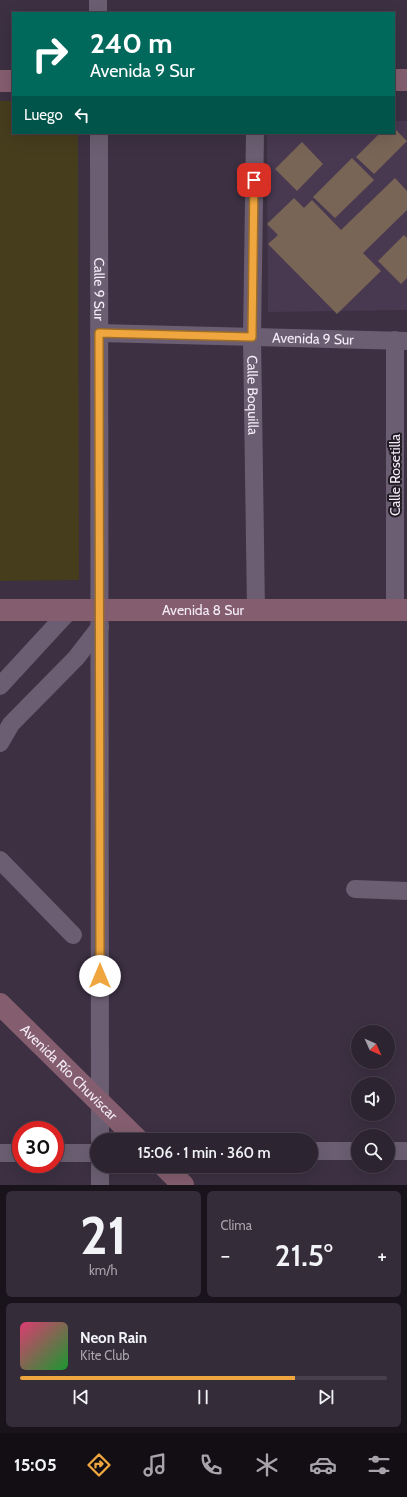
<!DOCTYPE html>
<html lang="es">
<head>
<meta charset="utf-8">
<style>
	body { margin:0; font-family:Cabin,sans-serif; background:#352c3a; color:#f1f3f6; height:100vh; display:flex; flex-direction:column; font-size:15px; white-space:nowrap }
	* { box-sizing:border-box; margin:0 }
	p { font-size:13px; color:#a7a4ac }
	.icon { flex:none; width:22px; height:22px; fill:none; stroke:currentColor; stroke-width:2; stroke-linecap:round; stroke-linejoin:round }
	.map { position:relative; height:1185px; overflow:hidden }
	.panel { display:flex; flex-direction:column; gap:6px; padding:6px; background:#19141c; flex:1 }
	.panel>* { flex:none }
	.guide { position:absolute; left:12px; top:12px; width:383px; height:122px; border-radius:0px; box-shadow:0 4px 16px #0002,0 0 0 1px #48414d; background:#00695c; color:#fff; overflow:hidden }
	.needle { width:26px; rotate:135deg }
	.tools { position:absolute; left:351px; top:1025px; display:grid; gap:8px }
	.tools a { display:grid; place-items:center; width:44px; height:44px; border-radius:50%; background:#2d2432; box-shadow:0 4px 16px #0002,0 0 0 1px #48414d; font-size:20px }
	.speed { position:absolute; left:12px; top:1121px; display:flex; gap:8px; font-size:20px; font-weight:700; text-align:center }
	.speed>* { display:grid; place-content:center; width:52px; height:52px; border-radius:50%; background:#2d2432; box-shadow:0 4px 16px #0002,0 0 0 1px #48414d; line-height:1 }
	.speed .limit { border:6px solid #d22; background:#fff; color:#111 }
	.pin { position:absolute; display:grid; place-items:center; width:34px; height:34px; color:#fff; margin:-17px; border-radius:8px; box-shadow:0 2px 6px #0006 }
	.me { position:absolute; width:44px; margin:-22px; rotate:0deg; stroke-linejoin:round; filter:drop-shadow(0 0 3px #0008) }
	.turn { display:flex; align-items:center; gap:14px; height:84px; padding:0 12px; font-size:18px }
	.turn .icon { width:52px; height:52px; stroke-width:2.5 }
	.turn b { display:block; font-size:28px; line-height:34px }
	.then { display:flex; align-items:center; height:38px; padding:0 12px; background:#0003; gap:8px; font-size:15px }
	.big { font-size:30px; font-weight:600; line-height:1.1 }
	.panel .widget { flex:1; display:flex; flex-direction:column; justify-content:center; gap:6px; min-width:0; padding:0 14px; border-radius:6px; background:#352c3a }
	.panel .dial { align-items:center; gap:0 }
	.dial b { font-size:52px; line-height:1 }
	.song { display:flex; align-items:center; gap:12px }
	.cover { width:48px; height:48px; border-radius:6px; background:linear-gradient(135deg,hsl(340 70% 55%),hsl(130 70% 35%)) }
	.played { height:4px; border-radius:2px; background:linear-gradient(90deg,#f0a63f 75%,#48414d 75%) }
	.keys { display:flex; justify-content:space-around; direction:ltr }
	.heat { display:flex; justify-content:space-between; align-items:center; font-size:22px; direction:ltr }
	.panel .tiles { flex:1; display:grid; gap:6px; grid-template-columns:1fr 1fr }
	.widget:last-child { grid-column:span 2 }
	.trip { position:absolute; left:90px; top:1133px; width:228px; height:40px; border-radius:20px; background:#2d2432; box-shadow:0 4px 16px #0002,0 0 0 1px #48414d; font-weight:600; line-height:40px; text-align:center }
	.menu { display:flex; height:64px; justify-content:space-around; align-items:center; background:#120e14; color:#a7a4ac }
	.menu .icon { width:28px; height:28px }
	.menu .current { color:#f0a63f }
	.menu b { font-size:18px; color:#f1f3f6 }
	.map>svg:first-child { display:block }
	.built { fill:#483850 }
	.sand { fill:#463d1d }
	.building { fill:#796556 }
	.lines { fill:none; stroke-linecap:round; stroke-linejoin:round }
	.street { stroke:#6b5e72; stroke-width:18 }
	.secondary { stroke:#845e6e; stroke-width:22 }
	.route-casing { stroke:#9c6c29; stroke-width:10 }
	.route { stroke:#f0a63f; stroke-width:7 }
	.labels { text-anchor:middle; dominant-baseline:central; stroke-width:4; stroke-linejoin:round; paint-order:stroke }
	.street-label { font-size:14px; fill:#f4ecf8; stroke:#201b23 }
</style>
</head>
<body>
<div class="map">
<svg width="407" height="1185" viewBox="0 0 407 1185">
	<rect width="100%" height="100%" fill="#3c3042"/>
	<polygon class="built" points="394,121 407,121 407,310 268,312 267,133 394,133"/>
	<polygon class="sand" points="0,101 13,101 13,133 78,133 79,580 0,581"/>
	<g class="building">
		<polygon points="394,128 407,141 374,174 356,157 380,133 394,133"/>
		<polygon points="302,142 323,164 297,191 275,169"/>
		<polygon points="352,158 374,180 335,218 313,197"/>
		<polygon points="395,178 407,191 407,210 363,253 381,271 337,314 268,244 278,235 267,224 294,198 304,208 312,200 341,230"/>
		<polygon points="404,235 407,238 407,278 401,284 378,261"/>
	</g>
	<g class="lines">
		<g class="street">
			<polyline points="98,0 98,13"/>
			<path id="s1" d="M99 133 100 1140"/>
			<path id="s2" d="M255 133 252 337 256 610"/>
			<path id="s3" d="M99 333 407 341"/>
			<polyline points="395,610 395,340"/>
			<polyline points="0,686 70,610"/>
			<polyline points="0,743 11,724 76,658 100,627"/>
			<polyline points="0,860 73,935"/>
			<polyline points="355,889 407,891"/>
			<polyline points="311,1151 358,1151"/>
			<polyline points="388,1151 407,1151"/>
			<polyline points="0,1153 21,1153"/>
			<polyline points="55,1153 97,1153"/>
			<polyline points="100,1185 100,1166"/>
		</g>
		<g class="secondary">
			<polyline points="394,80 407,80"/>
			<polyline points="0,81 13,81"/>
			<path id="s4" d="M0 610H407"/>
			<path id="s5" d="M0 1004 138 1140"/>
			<polyline points="164,1166 183,1185"/>
		</g>
	</g>
	<g class="lines">
		<g class="route-casing">
			<polyline id="route" points="100,976 99,333 252,337 254,180"/>
		</g>
		<use href="#route" class="route"/>
	</g>
	<g class="labels">
		<g class="street-label">
			<text stroke="none"><textPath href="#s1" startOffset="156">Calle 9 Sur</textPath></text>
			<text stroke="none"><textPath href="#s3" startOffset="214">Avenida 9 Sur</textPath></text>
			<text stroke="none"><textPath href="#s2" startOffset="262">Calle Boquilla</textPath></text>
			<text transform="translate(395 475) rotate(-90)">Calle Rosetilla</text>
			<text stroke="none"><textPath href="#s4" startOffset="203">Avenida 8 Sur</textPath></text>
			<text stroke="none"><textPath href="#s5" startOffset="97">Avenida Río Chuviscar</textPath></text>
		</g>
	</g>
</svg>
<div class="tools">
<a><svg class="needle" viewBox="-14 -14 28 28"><path d="M0-13l5 13h-10z" fill="#e53935"/><path d="M0 13l5-13h-10z" fill="#a7a4ac"/></svg></a>
<a><svg class="icon" aria-label="sound" viewBox="0 0 24 24"><path d="M4 9h4l5-4v14l-5-4H4zM17 9q2 3 0 6"/></svg></a>
<a><svg class="icon" aria-label="search" viewBox="0 0 24 24"><circle cx="10" cy="10" r="6"/><path d="M15 15l6 6"/></svg></a>
</div>
<div class="speed"><div class="limit">30</div></div>
<div class="pin" style="left:254px;top:180px;background:#d93025"><svg class="icon" aria-label="arrive" viewBox="0 0 24 24"><path d="M6 21V4h12l-3 4 3 4H6"/></svg></div>
<svg class="me" style="left:100px;top:976px" viewBox="-20 -20 40 40"><circle r="19" fill="#fff"/><path d="M0-13L10 11 0 6-10 11z" fill="#f0a63f"/></svg>
<div class="trip">15:06 · 1 min · 360 m</div>
<div class="guide">
<div class="turn"><svg class="icon" aria-label="right" viewBox="0 0 24 24"><path d="M7 20v-9h11M14 6l5 5-5 5"/></svg><div><b>240 m</b>Avenida 9 Sur</div></div>
<div class="then">Luego<svg class="icon" aria-label="left" viewBox="0 0 24 24"><path d="M17 20v-9H6M10 6l-5 5 5 5"/></svg></div>
</div>
</div>
<section class="panel">
<div class="tiles">
<div class="widget dial"><b>21</b><p>km/h</p></div>
<div class="widget"><p>Clima</p>
<div class="heat"><a>−</a><b class="big">21.5°</b><a>+</a></div>
</div>
<div class="widget">
<div class="song"><i class="cover"></i><div><b>Neon Rain</b><p>Kite Club</p></div></div>
<div class="played"></div>
<div class="keys"><svg class="icon" aria-label="previous" viewBox="0 0 24 24"><path d="M18 5L8 12l10 7zM5 5v14"/></svg><svg class="icon" aria-label="pause" viewBox="0 0 24 24"><path d="M8 5v14M16 5v14"/></svg><svg class="icon" aria-label="next" viewBox="0 0 24 24"><path d="M6 5l10 7-10 7zM19 5v14"/></svg></div>
</div>
</div>
</section>
<nav class="menu">
<b>15:05</b>
<svg class="icon current" aria-label="directions" viewBox="0 0 24 24"><path d="M12 3l9 9-9 9-9-9zM9 14v-3h6M13 9l2 2-2 2"/></svg>
<svg class="icon" aria-label="music" viewBox="0 0 24 24"><path d="M9 18V5l10-2v13"/><circle cx="6" cy="18" r="3"/><circle cx="16" cy="16" r="3"/></svg>
<svg class="icon" aria-label="phone" viewBox="0 0 24 24"><path d="M5 4h4l2 5-3 2q2 4 5 5l2-3 5 2v4C11 20 4 13 5 4z"/></svg>
<svg class="icon" aria-label="climate" viewBox="0 0 24 24"><path d="M12 3v18M4 7l16 10M4 17L20 7"/></svg>
<svg class="icon" aria-label="car" viewBox="0 0 24 24"><path d="M5 17H2v-5l4-1 3-4h7l3 4 3 1v5h-3M9 17h6M6 11h13"/><circle cx="7" cy="17" r="2"/><circle cx="17" cy="17" r="2"/></svg>
<svg class="icon" aria-label="filters" viewBox="0 0 24 24"><path d="M4 7h16M4 17h16"/><circle cx="9" cy="7" r="2"/><circle cx="15" cy="17" r="2"/></svg>
</nav>
</body>
</html>
